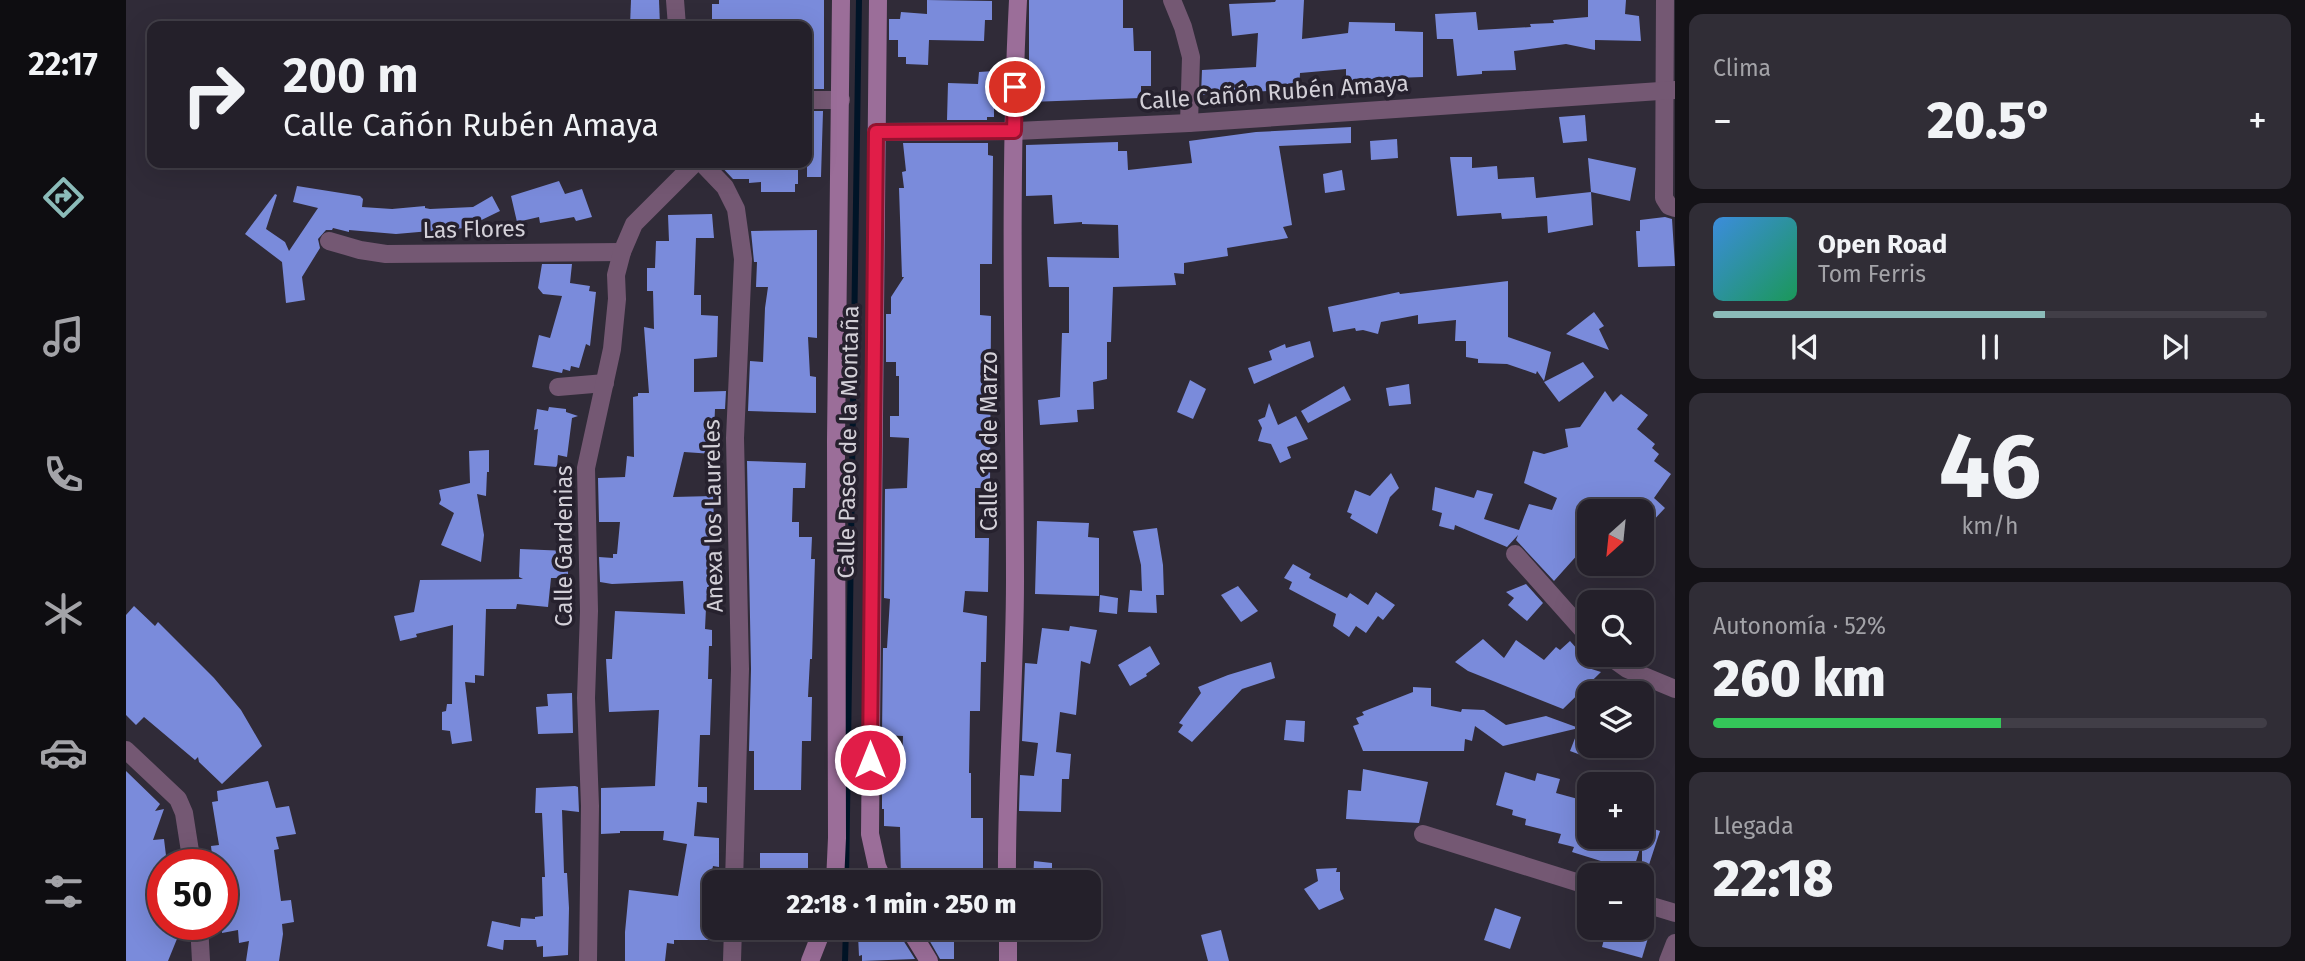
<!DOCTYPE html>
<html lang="es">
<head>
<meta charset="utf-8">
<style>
	body { margin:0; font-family:"Fira Sans",sans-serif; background:#302d36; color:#f1f3f6; height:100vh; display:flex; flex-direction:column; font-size:26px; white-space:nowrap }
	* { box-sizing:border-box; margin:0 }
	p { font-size:23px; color:#a3a3a8 }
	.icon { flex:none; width:38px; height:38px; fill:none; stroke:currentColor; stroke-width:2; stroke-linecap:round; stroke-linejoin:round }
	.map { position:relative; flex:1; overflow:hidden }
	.panel { display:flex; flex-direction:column; gap:14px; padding:14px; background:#141217; width:630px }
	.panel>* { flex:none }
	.hud { position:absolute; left:21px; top:21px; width:665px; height:147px; border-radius:14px; box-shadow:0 7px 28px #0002,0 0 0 2px #413e47; background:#24202a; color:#f1f3f6; overflow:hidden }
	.needle { width:46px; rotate:207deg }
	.tools { position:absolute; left:1451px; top:499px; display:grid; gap:14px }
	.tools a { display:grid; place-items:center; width:77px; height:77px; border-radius:14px; background:#24202a; box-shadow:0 7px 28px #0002,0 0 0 2px #413e47; font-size:35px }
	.speed { position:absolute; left:21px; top:849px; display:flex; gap:14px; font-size:35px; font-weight:700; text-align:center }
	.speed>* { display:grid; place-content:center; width:91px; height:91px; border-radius:50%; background:#24202a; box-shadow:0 7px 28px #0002,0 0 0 2px #413e47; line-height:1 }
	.speed .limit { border:10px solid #d22; background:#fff; color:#111 }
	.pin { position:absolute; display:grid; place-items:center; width:60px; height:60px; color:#fff; margin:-30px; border:4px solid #fff; border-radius:50%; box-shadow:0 2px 7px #0007 }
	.me { position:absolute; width:77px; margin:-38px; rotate:0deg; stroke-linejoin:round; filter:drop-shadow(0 0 5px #0008) }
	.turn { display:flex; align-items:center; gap:24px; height:147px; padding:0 21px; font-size:32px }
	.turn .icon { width:91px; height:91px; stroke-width:2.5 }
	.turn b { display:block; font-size:49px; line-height:60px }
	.big { font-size:52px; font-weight:800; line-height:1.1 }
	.panel .tile { flex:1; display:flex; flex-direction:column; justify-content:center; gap:10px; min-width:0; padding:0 24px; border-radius:14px; background:#302d36 }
	.panel .dial { align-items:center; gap:0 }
	.dial b { font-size:91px; line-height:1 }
	.song { display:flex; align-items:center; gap:21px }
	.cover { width:84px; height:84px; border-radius:10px; background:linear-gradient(135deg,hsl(210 70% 55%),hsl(150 70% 35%)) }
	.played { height:7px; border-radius:4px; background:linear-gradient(90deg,#8bbbb9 60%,#413e47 60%) }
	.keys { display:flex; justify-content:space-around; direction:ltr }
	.heat { display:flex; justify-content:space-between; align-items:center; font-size:38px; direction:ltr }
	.charge { height:10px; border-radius:5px; background:linear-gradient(90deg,#34c759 52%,#413e47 0) }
	.trip { position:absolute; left:576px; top:870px; width:399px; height:70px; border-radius:14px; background:#24202a; box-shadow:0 7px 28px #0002,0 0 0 2px #413e47; font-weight:800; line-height:70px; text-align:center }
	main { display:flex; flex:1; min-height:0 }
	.dock { display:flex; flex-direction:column; width:126px; justify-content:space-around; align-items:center; background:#0e0d11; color:#a3a3a8 }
	.dock .icon { width:49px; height:49px }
	.dock .active { color:#8bbbb9 }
	.dock b { font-size:32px; color:#f1f3f6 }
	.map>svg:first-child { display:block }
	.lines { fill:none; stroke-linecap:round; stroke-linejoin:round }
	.stream { stroke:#001427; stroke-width:6 }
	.building { fill:#7a8bdb }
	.minor { stroke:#745873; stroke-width:18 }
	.tertiary { stroke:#745873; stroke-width:18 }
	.secondary { stroke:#9b6e99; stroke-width:18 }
	.route-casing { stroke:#92132f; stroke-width:18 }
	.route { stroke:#e11d48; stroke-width:12 }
	.labels { text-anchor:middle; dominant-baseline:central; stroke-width:7; stroke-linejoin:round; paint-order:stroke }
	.street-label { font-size:23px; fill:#d3d0d8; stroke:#26212e }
</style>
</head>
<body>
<main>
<nav class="dock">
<b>22:17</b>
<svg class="icon active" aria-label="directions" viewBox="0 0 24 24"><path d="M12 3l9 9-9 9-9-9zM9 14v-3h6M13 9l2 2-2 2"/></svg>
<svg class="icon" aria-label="music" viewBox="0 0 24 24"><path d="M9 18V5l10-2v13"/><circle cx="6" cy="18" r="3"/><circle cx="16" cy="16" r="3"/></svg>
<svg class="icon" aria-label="phone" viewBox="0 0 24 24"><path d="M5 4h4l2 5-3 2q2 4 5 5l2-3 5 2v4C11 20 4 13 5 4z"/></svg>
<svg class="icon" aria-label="climate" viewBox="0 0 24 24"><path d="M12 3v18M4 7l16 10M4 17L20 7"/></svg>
<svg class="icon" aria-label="car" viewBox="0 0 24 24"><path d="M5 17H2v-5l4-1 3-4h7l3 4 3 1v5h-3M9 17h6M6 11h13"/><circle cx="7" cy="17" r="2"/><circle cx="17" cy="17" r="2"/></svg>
<svg class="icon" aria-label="filters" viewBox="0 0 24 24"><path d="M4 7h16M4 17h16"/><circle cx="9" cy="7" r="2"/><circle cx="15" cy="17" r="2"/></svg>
</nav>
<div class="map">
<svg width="1549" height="961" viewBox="0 0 1549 961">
	<rect width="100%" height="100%" fill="#302b38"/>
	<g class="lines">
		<g class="stream">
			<polyline points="720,882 733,0"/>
			<polyline points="719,961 720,928"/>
		</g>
	</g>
	<g class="building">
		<polygon points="505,0 533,0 534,26 504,26"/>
		<polygon points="593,0 698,0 698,89 681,89 681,26 586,26 586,4 593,4"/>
		<polygon points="801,0 866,1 866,20 859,20 858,41 803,40 802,65 780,64 780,57 772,57 772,40 763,40 763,19 774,19 775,12 801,14"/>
		<polygon points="903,0 997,0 997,28 1007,28 1008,51 1025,51 1025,86 1015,86 1015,98 903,102"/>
		<polygon points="1150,0 1178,0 1176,39 1222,33 1223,22 1269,23 1269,31 1297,32 1297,77 1269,78 1269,83 1220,86 1220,69 1174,73 1173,89 1075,95 1076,70 1130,67 1132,33 1106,36 1103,4 1149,2"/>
		<polygon points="1462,0 1500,0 1499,14 1513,16 1515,41 1469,40 1469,50 1440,44 1388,51 1390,70 1356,71 1356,74 1331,76 1327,39 1311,39 1309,14 1350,12 1352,30 1405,27 1404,24 1428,23 1427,20 1462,17"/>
		<polygon points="868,71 868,117 861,117 861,120 821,120 822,83 852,84 853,72"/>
		<polygon points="681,111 697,111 695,177 681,177"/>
		<polygon points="1459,115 1461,141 1437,143 1433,117"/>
		<polygon points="1225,127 1225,143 1153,146 1166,225 1157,227 1162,238 1101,248 1102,256 1058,263 1058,274 1048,273 1050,285 987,287 985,342 981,342 981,379 967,382 968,409 951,410 952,422 914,425 912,400 934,397 936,333 943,333 943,287 923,287 921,257 993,258 992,225 956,224 956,222 928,224 926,195 900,196 900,145 992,142 992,151 1001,151 1002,170 1066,163 1063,141 1130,132"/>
		<polygon points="1271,139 1272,158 1245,160 1244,141"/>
		<polygon points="777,143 862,143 862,155 867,156 866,264 854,264 854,315 865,316 864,488 849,488 849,538 863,538 862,592 839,591 837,612 861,616 860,662 855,662 854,711 844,711 843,773 845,773 845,818 857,818 857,882 775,882 774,827 758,826 758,809 756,809 756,778 773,778 773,768 776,768 777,736 756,735 757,648 761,648 764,599 758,598 759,489 781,488 783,438 764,437 764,416 773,416 773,376 770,376 770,362 760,362 760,314 765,314 765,297 778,277 776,277 773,188 778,188 776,172 780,171"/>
		<polygon points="1324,157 1346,157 1346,168 1371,166 1372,179 1408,177 1410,198 1465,192 1467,225 1422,233 1421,216 1376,219 1375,213 1331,216"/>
		<polygon points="1462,158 1510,168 1504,201 1465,192"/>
		<polygon points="592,163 672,163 672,184 669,184 669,192 635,192 635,182 623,183 623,179 607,179"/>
		<polygon points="1216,170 1219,190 1199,193 1197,174"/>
		<polygon points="433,181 439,194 456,189 466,217 450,221 448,217 414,223 413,217 391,222 385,196"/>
		<polygon points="171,186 234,196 237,199 236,207 266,209 299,206 299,208 304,209 347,207 366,196 374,211 339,228 270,234 223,230 223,232 207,228 206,230 200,230 192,239 194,248 176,277 179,300 160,303 156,262 119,234 149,194 151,195 140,229 159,242 163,251 192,208 167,202"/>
		<polygon points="586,214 588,238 570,238 568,295 575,295 575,315 592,316 591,357 568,359 568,392 600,391 599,409 589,409 587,454 558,452 547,497 587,496 588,522 585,522 583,556 587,556 587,587 581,587 579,629 586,630 586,646 583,646 582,679 586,679 584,735 574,735 572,787 581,787 581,803 571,802 568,836 593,838 593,867 587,866 579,903 586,905 584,921 588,921 588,940 548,940 548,944 541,943 539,961 499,961 499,932 503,890 552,896 561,844 537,840 538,831 494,831 494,833 475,834 475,788 529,786 533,710 483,712 480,659 486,659 489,611 559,614 557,581 486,584 474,582 473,557 487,558 487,554 491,554 494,522 473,522 472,478 499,477 501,456 508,457 507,397 512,396 512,393 523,393 518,327 528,329 527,291 521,291 521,268 529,268 530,241 543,241 542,215"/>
		<polygon points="1539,217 1546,219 1549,266 1512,267 1510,231 1514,231 1514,220"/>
		<polygon points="691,230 691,338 682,337 684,376 690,377 690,413 622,411 624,361 637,362 639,308 642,287 630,287 631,262 628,262 625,231"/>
		<polygon points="416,264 446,264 444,283 464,286 463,291 470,292 464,346 460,344 453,368 445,366 444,371 437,369 436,373 406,367 413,335 424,338 436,296 417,294 412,288"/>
		<polygon points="1382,281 1382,337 1425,352 1418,381 1411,371 1410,374 1381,364 1352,363 1352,359 1340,357 1340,341 1329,341 1330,320 1292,324 1292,315 1255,322 1252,334 1237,330 1230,331 1229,328 1207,332 1202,307 1273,292 1274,294"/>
		<polygon points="1468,312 1478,326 1473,329 1483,350 1440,334"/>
		<polygon points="1184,341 1188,357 1128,384 1122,368 1146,360 1143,351 1159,344 1160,348"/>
		<polygon points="1457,362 1468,377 1433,402 1418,382"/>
		<polygon points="1064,380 1080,389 1067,419 1051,412"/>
		<polygon points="1283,384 1285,404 1263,406 1260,388"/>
		<polygon points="1218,386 1225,400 1182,423 1175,411"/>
		<polygon points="1479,391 1487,402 1495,394 1522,415 1511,429 1529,444 1526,448 1533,454 1528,461 1545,474 1528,498 1539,508 1524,524 1516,515 1516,511 1463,511 1463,542 1428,581 1390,540 1392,535 1381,547 1329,525 1328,530 1313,526 1316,513 1306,510 1309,487 1348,498 1351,490 1367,494 1358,519 1393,530 1403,504 1426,510 1431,498 1398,483 1407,451 1418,454 1442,447 1439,429 1454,427"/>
		<polygon points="1143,403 1152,425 1170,416 1182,439 1161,447 1165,458 1154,463 1145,444 1132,441 1136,428 1132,420 1139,417"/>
		<polygon points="423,407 440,409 440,412 452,416 446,418 441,457 432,455 431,467 408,465 412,429 408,430 411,409 422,411"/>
		<polygon points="363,450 363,472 361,472 360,496 351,494 358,535 355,562 315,545 328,513 313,504 315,500 313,490 344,483 343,451"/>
		<polygon points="621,461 680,463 679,488 667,488 666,522 673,522 673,537 686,537 685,559 689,559 686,659 684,659 682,697 686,697 685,741 676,741 675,790 628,790 628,751 623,751 625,669"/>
		<polygon points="1265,473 1273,488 1264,497 1251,534 1224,518 1226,514 1221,512 1229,490 1244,496"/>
		<polygon points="911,521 963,523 962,537 973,538 973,596 909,594"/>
		<polygon points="1031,528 1037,565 1038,595 1030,595 1031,613 1002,612 1004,590 1016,591 1015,565 1007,531"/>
		<polygon points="394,549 442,551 442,578 425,578 422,607 391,604 390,609 360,609 358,676 349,675 349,683 339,682 346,741 326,744 324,731 316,730 316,712 320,711 321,704 326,704 327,625 290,634 291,637 274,641 268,616 288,612 294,580 397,579 393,577"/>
		<polygon points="1167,564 1185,574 1183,578 1221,598 1224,593 1242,605 1250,592 1269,605 1257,620 1252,616 1240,633 1230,626 1223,637 1207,626 1210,614 1163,589 1166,582 1158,578"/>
		<polygon points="1400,584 1417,603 1401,621 1382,605 1388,598 1380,592"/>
		<polygon points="1112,586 1132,611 1115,622 1095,595"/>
		<polygon points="974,595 992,598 991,614 973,612"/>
		<polygon points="8,606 29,626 32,622 88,678 115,710 136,746 96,784 73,762 72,757 69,760 18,717 10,725 0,715 0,615"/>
		<polygon points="944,626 971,630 964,664 955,661 950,715 934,712 930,752 945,754 943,779 936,779 935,812 893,811 894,775 908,776 912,743 896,741 899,663 911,664 916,628 943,631"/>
		<polygon points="1357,639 1378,658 1390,640 1418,660 1430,647 1434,650 1444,641 1452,650 1454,648 1466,657 1459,667 1475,672 1437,709 1342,671 1329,662"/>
		<polygon points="1024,646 1034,664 1020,674 1021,676 1004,686 992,665"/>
		<polygon points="1145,662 1149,678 1116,689 1066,742 1052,732 1057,725 1053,723 1075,693 1072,687 1102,675"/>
		<polygon points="1287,687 1305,688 1305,706 1335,712 1336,709 1358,710 1380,725 1420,716 1453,728 1461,705 1463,705 1463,758 1444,751 1453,728 1377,746 1349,726 1346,741 1339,739 1338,751 1237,751 1227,726 1233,724 1230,718 1238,715 1236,712 1287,692"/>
		<polygon points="446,693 447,733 412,734 410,707 422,706 421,694"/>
		<polygon points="1160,720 1179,721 1178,742 1158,740"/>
		<polygon points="1237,769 1302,782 1293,823 1220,819 1222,790 1235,791"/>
		<polygon points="0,771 34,804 29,811 38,809 27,840 38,839 41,864 37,864 37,924 55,929 42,961 0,961"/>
		<polygon points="1379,772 1409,781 1411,773 1434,779 1430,793 1463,802 1463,836 1516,836 1516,825 1534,831 1519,877 1516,877 1516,842 1507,871 1446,852 1448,847 1432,843 1435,834 1399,825 1400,819 1386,815 1387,810 1370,805"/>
		<polygon points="142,781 150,808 163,806 170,834 150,837 153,849 148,850 155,901 165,900 168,922 156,924 157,934 153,961 120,961 123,941 113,943 112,930 96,933 96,864 87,864 85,846 93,845 86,802 92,801 91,791"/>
		<polygon points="449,786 452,787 453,812 436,810 438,873 441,873 443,908 442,955 417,957 417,946 411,947 410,940 378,940 377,950 361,946 366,921 394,927 395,918 409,919 409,917 417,916 416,877 419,877 416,813 409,813 410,788"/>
		<polygon points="634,853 682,853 682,882 634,880"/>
		<polygon points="908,861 926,863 926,882 907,882"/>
		<polygon points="1211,868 1210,872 1214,872 1214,890 1218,899 1193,910 1178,889 1192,881 1190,869"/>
		<polygon points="1369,908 1395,917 1384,949 1358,940"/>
		<polygon points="756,928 768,928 774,941 777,940 789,959 736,961 736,955 733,956 732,935"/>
		<polygon points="807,928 828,928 828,959 814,959 802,938 807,938"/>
		<polygon points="1481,928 1525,928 1516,958 1476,947"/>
		<polygon points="1095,930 1103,961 1082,961 1075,935"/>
	</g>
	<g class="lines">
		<g class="minor">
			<polyline points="549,0 551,26"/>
			<polyline points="1046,0 1057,27 1065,57 1063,123"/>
			<polyline points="1539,0 1538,198 1543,206 1549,208"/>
			<polyline points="681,100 715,100"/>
			<polyline points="750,132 888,131"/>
			<polyline points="576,163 599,187 610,209 617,259 609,438 614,669 608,882"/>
			<polyline points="203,241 234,250 260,254 496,252"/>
			<polyline points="432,387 479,383"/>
			<polyline points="1389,554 1463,637"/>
			<polyline points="1480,654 1501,669 1549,689"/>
			<polyline points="0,750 52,799 58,813 66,864"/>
			<polyline points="1297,834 1463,886"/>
			<polyline points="1516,903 1549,913"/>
			<polyline points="73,924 75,961"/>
			<polyline points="462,961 464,806 460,698 463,611 460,468 486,349 491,299 490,275 496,252 508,224 569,163"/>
			<polyline points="606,961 607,928"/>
			<polyline points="1542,961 1549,943"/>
		</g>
		<polyline class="tertiary" points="888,131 1063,123 1549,90"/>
		<g class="secondary">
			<polyline points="752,0 744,834 751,866 758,882"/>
			<polyline points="709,882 711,838 710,441 715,0"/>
			<path d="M881 882C880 782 889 681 889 581 889 387 882 194 892 0"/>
			<polyline points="783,928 803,961"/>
			<polyline points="882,928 882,961"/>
			<polyline points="684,961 697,928"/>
		</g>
	</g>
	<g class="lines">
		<g class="route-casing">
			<polyline id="route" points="744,760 750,132 888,131 889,87"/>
		</g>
		<use href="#route" class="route"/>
	</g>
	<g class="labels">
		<g class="street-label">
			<text transform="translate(1148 92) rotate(-4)">Calle Cañón Rubén Amaya</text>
			<text transform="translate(348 229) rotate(-1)">Las Flores</text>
			<text transform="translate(863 441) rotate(-90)">Calle 18 de Marzo</text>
			<text transform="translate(722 442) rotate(-89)">Calle Paseo de la Montaña</text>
			<text transform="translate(587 516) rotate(-91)">Anexa los Laureles</text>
			<text transform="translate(438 546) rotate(-90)">Calle Gardenias</text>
		</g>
	</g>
</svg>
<div class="tools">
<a><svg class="needle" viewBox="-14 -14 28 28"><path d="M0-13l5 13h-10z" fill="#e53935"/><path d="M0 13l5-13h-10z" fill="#a3a3a8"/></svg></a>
<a><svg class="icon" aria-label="search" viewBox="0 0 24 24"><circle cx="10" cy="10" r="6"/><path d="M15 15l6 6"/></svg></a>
<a><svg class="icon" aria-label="layers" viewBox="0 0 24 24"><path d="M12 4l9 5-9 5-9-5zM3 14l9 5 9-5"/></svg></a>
<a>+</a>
<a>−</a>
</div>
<div class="speed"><div class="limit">50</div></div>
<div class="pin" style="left:889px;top:87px;background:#d93025"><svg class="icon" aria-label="arrive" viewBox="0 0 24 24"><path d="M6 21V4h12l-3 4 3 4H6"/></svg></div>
<svg class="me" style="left:744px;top:760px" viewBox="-20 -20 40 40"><circle r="17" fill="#e11d48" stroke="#fff" stroke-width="3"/><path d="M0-11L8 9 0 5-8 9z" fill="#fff"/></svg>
<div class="trip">22:18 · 1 min · 250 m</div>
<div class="hud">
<div class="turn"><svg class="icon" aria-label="right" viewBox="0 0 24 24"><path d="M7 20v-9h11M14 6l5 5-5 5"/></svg><div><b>200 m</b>Calle Cañón Rubén Amaya</div></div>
</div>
</div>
<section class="panel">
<div class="tile"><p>Clima</p>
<div class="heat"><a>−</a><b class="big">20.5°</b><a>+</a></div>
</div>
<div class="tile">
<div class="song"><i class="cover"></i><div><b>Open Road</b><p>Tom Ferris</p></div></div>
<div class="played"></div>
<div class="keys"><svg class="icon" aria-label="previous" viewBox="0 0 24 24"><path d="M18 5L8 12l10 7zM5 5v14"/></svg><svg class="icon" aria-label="pause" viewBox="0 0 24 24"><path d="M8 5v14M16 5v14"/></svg><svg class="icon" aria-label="next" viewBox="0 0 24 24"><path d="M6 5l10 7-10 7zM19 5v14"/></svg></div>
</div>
<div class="tile dial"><b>46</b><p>km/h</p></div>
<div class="tile"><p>Autonomía · 52%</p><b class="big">260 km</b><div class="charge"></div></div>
<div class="tile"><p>Llegada</p><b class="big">22:18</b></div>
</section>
</main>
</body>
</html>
